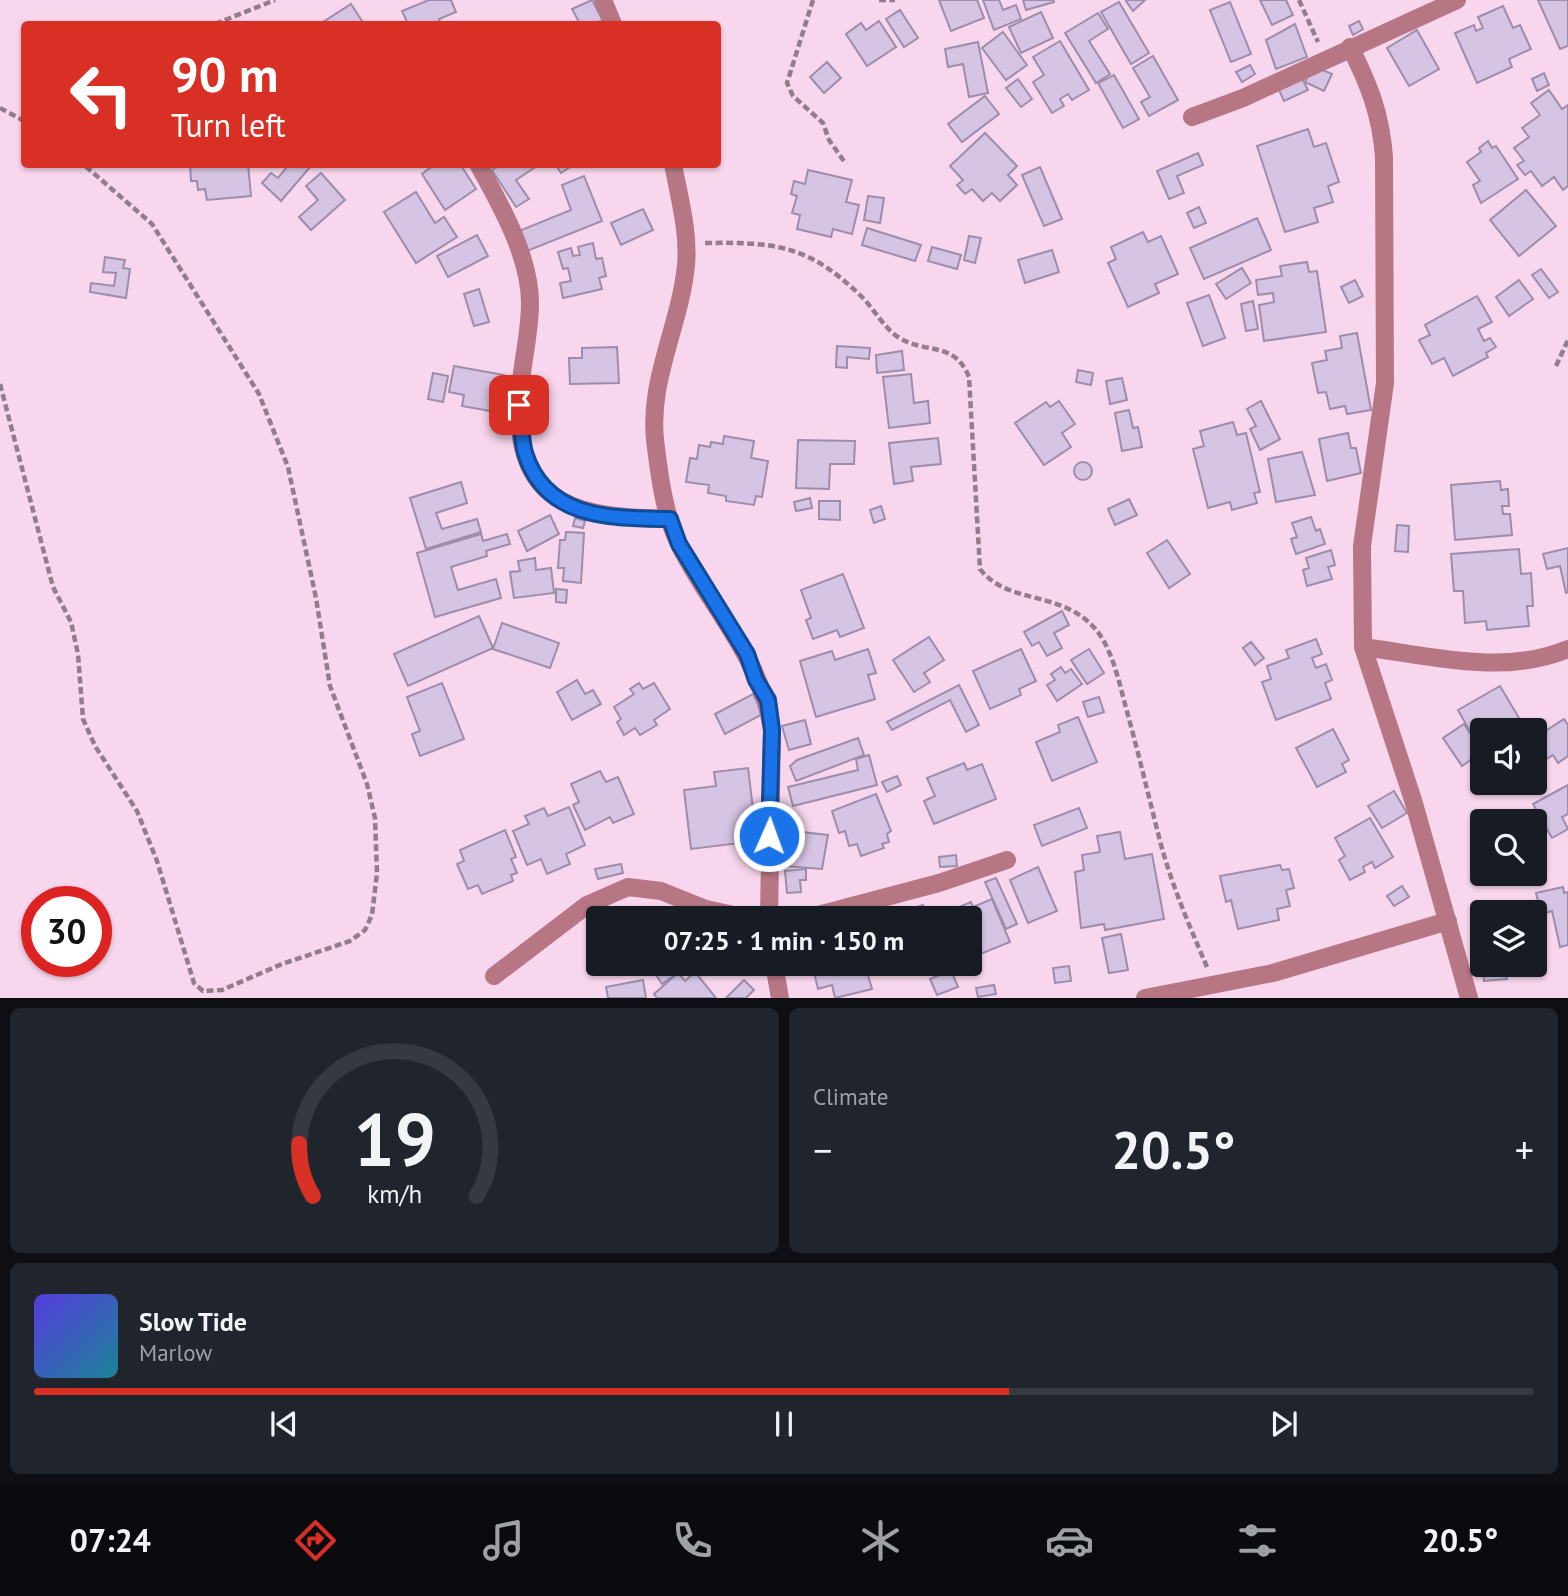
<!DOCTYPE html>
<html lang="en">
<head>
<meta charset="utf-8">
<style>
	body { margin:0; font-family:"PT Sans",sans-serif; background:#20242c; color:#f1f3f6; height:100vh; display:flex; flex-direction:column; font-size:26px; white-space:nowrap }
	* { box-sizing:border-box; margin:0 }
	p { font-size:23px; color:#9ea1a6 }
	.icon { flex:none; width:38px; height:38px; fill:none; stroke:currentColor; stroke-width:2; stroke-linecap:round; stroke-linejoin:round }
	.map { position:relative; height:998px; overflow:hidden }
	.side { display:flex; flex-direction:column; gap:10px; padding:10px; background:#0d0f14; flex:1 }
	.side>* { flex:none }
	.banner { position:absolute; left:21px; top:21px; width:700px; height:147px; border-radius:7px; box-shadow:0 2px 5px #0004; background:#d93025; color:#fff; overflow:hidden }
	.fabs { position:absolute; left:1470px; top:718px; display:grid; gap:14px }
	.fabs a { display:grid; place-items:center; width:77px; height:77px; border-radius:7px; background:#171b24; box-shadow:0 2px 5px #0004; font-size:35px }
	.speed { position:absolute; left:21px; top:886px; display:flex; gap:14px; font-size:35px; font-weight:700; text-align:center }
	.speed>* { display:grid; place-content:center; width:91px; height:91px; border-radius:50%; background:#171b24; box-shadow:0 2px 5px #0004; line-height:1 }
	.speed .limit { border:10px solid #d22; background:#fff; color:#111 }
	.pin { position:absolute; display:grid; place-items:center; width:60px; height:60px; color:#fff; margin:-30px; border-radius:14px; box-shadow:0 4px 10px #0006 }
	.me { position:absolute; width:77px; margin:-38px; rotate:2deg; stroke-linejoin:round; filter:drop-shadow(0 0 5px #0008) }
	.turn { display:flex; align-items:center; gap:24px; height:147px; padding:0 35px; font-size:32px }
	.turn .icon { width:91px; height:91px; stroke-width:2.5 }
	.turn b { display:block; font-size:49px; line-height:60px }
	.big { font-size:52px; font-weight:700; line-height:1.1 }
	.side .card { flex:1; display:flex; flex-direction:column; justify-content:center; gap:10px; min-width:0; padding:0 24px; border-radius:10px; background:#20242c }
	.side .dial { align-items:center; gap:0 }
	.dial svg { height:182px; overflow:visible; fill:none; stroke:#363941; stroke-width:7; stroke-linecap:round; text-anchor:middle }
	.dial text { fill:#f1f3f6; stroke:none }
	.song { display:flex; align-items:center; gap:21px }
	.cover { width:84px; height:84px; border-radius:10px; background:linear-gradient(135deg,hsl(250 70% 55%),hsl(190 70% 35%)) }
	.played { height:7px; border-radius:4px; background:linear-gradient(90deg,#d93025 65%,#363941 65%) }
	.keys { display:flex; justify-content:space-around; direction:ltr }
	.heat { display:flex; justify-content:space-between; align-items:center; font-size:38px; direction:ltr }
	.side .tiles { flex:1; display:grid; gap:10px; grid-template-columns:1fr 1fr }
	.card:last-child { grid-column:span 2 }
	.trip { position:absolute; left:586px; top:906px; width:396px; height:70px; border-radius:7px; background:#171b24; box-shadow:0 2px 5px #0004; font-weight:700; line-height:70px; text-align:center }
	.menu { display:flex; height:112px; justify-content:space-around; align-items:center; background:#090b0e; color:#9ea1a6 }
	.menu .icon { width:49px; height:49px }
	.menu .active { color:#d93025 }
	.menu b { font-size:32px; color:#f1f3f6 }
	.map>svg:first-child { display:block }
	.building { fill:#d6c4e4; stroke:#9d8dab; stroke-width:2 }
	.lines { fill:none; stroke-linecap:round; stroke-linejoin:round }
	.path { stroke:#937d8c; stroke-width:4.5; stroke-dasharray:7 3.5; stroke-linecap:butt }
	.minor { stroke:#b77683; stroke-width:18 }
	.route-casing { stroke:#114b97; stroke-width:18 }
	.route { stroke:#1a73e8; stroke-width:12 }
</style>
</head>
<body>
<div class="map">
<svg width="1568" height="998" viewBox="0 0 1568 998">
	<rect width="100%" height="100%" fill="#f8d6ed"/>
	<g class="building">
		<polygon points="429,0 451,0 456,12 439,19 441,24 408,24 402,11"/>
		<polygon points="592,0 603,21 580,24 572,9"/>
		<polygon points="939,0 977,0 984,18 951,31"/>
		<polygon points="983,0 999,0 1003,10 1016,5 1021,19 994,30"/>
		<polygon points="1023,0 1053,0 1054,2 1026,10"/>
		<polygon points="1145,0 1133,11 1126,1 1127,0"/>
		<polygon points="1260,0 1286,0 1293,15 1272,25"/>
		<polygon points="1538,0 1568,0 1568,46 1560,49"/>
		<polygon points="1119,2 1149,53 1131,64 1101,12"/>
		<polygon points="1230,2 1251,54 1231,62 1210,10"/>
		<polygon points="351,4 364,24 320,24"/>
		<polygon points="1503,6 1513,28 1520,25 1531,49 1509,59 1512,67 1477,83 1455,33 1474,25 1476,31 1483,28 1478,17"/>
		<polygon points="900,10 918,38 904,47 886,19"/>
		<polygon points="1041,12 1053,38 1021,53 1009,27"/>
		<polygon points="1098,13 1108,29 1089,41 1110,74 1096,83 1065,33"/>
		<polygon points="879,21 896,47 867,66 846,34 861,23 866,30"/>
		<polygon points="1359,21 1363,29 1353,35 1349,26"/>
		<polygon points="1295,24 1307,57 1276,69 1266,40"/>
		<polygon points="1417,30 1439,69 1409,86 1387,48"/>
		<polygon points="1003,32 1027,65 1006,80 982,48"/>
		<polygon points="1060,41 1089,90 1072,100 1068,94 1060,99 1064,106 1052,113 1033,82 1044,75 1033,57"/>
		<polygon points="978,42 988,93 969,97 963,64 948,67 945,49"/>
		<polygon points="1153,56 1178,100 1149,116 1141,102 1150,97 1133,68"/>
		<polygon points="827,62 841,78 824,93 810,77"/>
		<polygon points="1250,65 1255,74 1242,82 1236,72"/>
		<polygon points="1313,66 1332,74 1324,91 1305,82"/>
		<polygon points="1544,73 1549,85 1537,91 1532,79"/>
		<polygon points="1114,75 1139,119 1123,128 1098,83"/>
		<polygon points="1302,78 1308,90 1284,101 1279,90"/>
		<polygon points="1018,79 1032,99 1021,107 1006,88"/>
		<polygon points="1549,90 1562,109 1568,105 1568,186 1563,190 1554,177 1542,186 1531,171 1525,175 1517,165 1524,161 1514,148 1529,137 1522,128 1540,115 1531,103"/>
		<polygon points="985,96 999,114 962,142 948,124"/>
		<polygon points="1308,129 1314,147 1326,143 1339,182 1328,186 1333,202 1314,208 1318,222 1285,232 1257,146"/>
		<polygon points="985,133 1017,166 1008,175 1017,185 1000,201 992,193 983,201 972,189 965,194 957,185 963,180 950,166"/>
		<polygon points="1488,141 1492,148 1496,146 1518,179 1481,203 1473,185 1480,181 1467,162 1481,152 1479,148"/>
		<polygon points="1198,153 1203,165 1177,176 1184,193 1169,199 1157,171"/>
		<polygon points="190,164 248,164 251,196 207,200 205,189 198,190 197,181 191,181"/>
		<polygon points="284,164 311,166 281,201 262,183 271,173 278,178 287,167"/>
		<polygon points="435,164 460,164 476,189 445,210 422,174"/>
		<polygon points="500,164 540,164 516,180 529,199 516,207 492,170"/>
		<polygon points="555,164 575,164 561,173"/>
		<polygon points="1040,167 1062,219 1044,226 1022,175"/>
		<polygon points="808,170 852,180 846,202 859,205 852,234 833,229 831,237 797,229 800,215 792,213 797,196 791,194 794,181 805,184"/>
		<polygon points="321,173 345,200 311,230 299,217 318,200 306,186"/>
		<polygon points="584,176 602,221 527,251 519,231 571,210 562,185"/>
		<polygon points="1526,190 1556,226 1519,256 1490,220"/>
		<polygon points="416,192 435,223 444,217 457,237 416,263 384,212"/>
		<polygon points="868,196 884,198 880,223 864,220"/>
		<polygon points="1199,207 1206,223 1194,228 1187,213"/>
		<polygon points="643,209 653,230 621,245 611,223"/>
		<polygon points="1257,218 1271,250 1204,279 1190,248"/>
		<polygon points="867,228 921,245 915,261 862,245"/>
		<polygon points="1143,232 1148,242 1161,236 1178,274 1155,284 1159,293 1128,307 1108,263 1116,259 1111,247"/>
		<polygon points="477,235 488,256 448,277 437,256"/>
		<polygon points="969,236 981,238 975,263 964,260"/>
		<polygon points="593,243 596,259 602,258 606,276 599,278 602,289 563,298 560,283 571,281 568,268 563,269 558,252 571,248 573,256 580,255 578,247"/>
		<polygon points="932,247 961,255 957,269 928,261"/>
		<polygon points="1052,250 1059,272 1025,283 1018,260"/>
		<polygon points="105,257 125,260 123,268 130,269 126,298 90,292 91,283 114,286 116,273 103,272"/>
		<polygon points="1307,262 1309,272 1317,271 1326,332 1264,341 1259,305 1274,302 1273,293 1258,295 1256,280 1282,276 1280,266"/>
		<polygon points="1242,268 1251,283 1226,299 1216,284"/>
		<polygon points="1541,269 1558,292 1549,298 1532,275"/>
		<polygon points="1355,280 1363,296 1349,303 1341,287"/>
		<polygon points="1519,280 1533,299 1509,316 1496,297"/>
		<polygon points="479,289 489,322 474,326 464,294"/>
		<polygon points="1209,295 1225,338 1203,346 1187,303"/>
		<polygon points="1477,296 1492,322 1478,329 1484,341 1490,338 1496,347 1486,353 1488,357 1453,376 1444,358 1432,364 1419,340 1430,335 1425,325"/>
		<polygon points="1253,301 1258,329 1246,331 1241,304"/>
		<polygon points="1357,333 1371,410 1347,414 1345,406 1330,409 1326,392 1318,393 1312,363 1327,360 1325,351 1342,348 1340,336"/>
		<polygon points="837,346 870,348 869,359 847,357 847,368 836,367"/>
		<polygon points="617,347 619,383 570,384 569,358 582,358 582,348"/>
		<polygon points="902,351 904,370 877,373 876,355"/>
		<polygon points="454,366 504,375 496,412 462,406 464,395 449,392"/>
		<polygon points="1078,370 1093,373 1091,385 1076,382"/>
		<polygon points="433,373 448,376 443,402 428,399"/>
		<polygon points="911,374 914,403 928,401 930,423 889,428 883,377"/>
		<polygon points="1122,378 1127,400 1110,404 1106,381"/>
		<polygon points="1059,401 1075,424 1062,433 1071,447 1044,465 1015,423 1046,402 1050,407"/>
		<polygon points="1261,401 1280,439 1260,450 1250,429 1256,426 1247,409"/>
		<polygon points="1129,410 1133,428 1138,427 1142,447 1122,451 1115,413"/>
		<polygon points="1233,422 1237,435 1246,433 1260,492 1254,493 1257,503 1232,510 1230,502 1208,508 1193,449 1204,446 1200,431"/>
		<polygon points="1348,433 1351,448 1356,448 1361,473 1327,481 1319,439"/>
		<polygon points="724,436 754,441 751,458 768,461 762,497 756,496 754,505 726,501 726,496 708,493 709,485 686,482 690,458 697,459 699,445 710,447 711,442 723,444"/>
		<polygon points="938,438 941,464 911,467 913,481 894,484 889,443"/>
		<polygon points="798,440 855,441 854,464 830,464 829,489 796,488"/>
		<polygon points="1302,452 1315,495 1276,502 1268,459"/>
		<circle cx="1083" cy="471" r="9"/>
		<polygon points="1500,481 1501,490 1508,489 1509,506 1502,506 1503,514 1510,514 1512,535 1455,540 1451,485"/>
		<polygon points="461,482 467,503 436,513 442,529 477,519 481,532 426,549 410,498"/>
		<polygon points="810,498 812,508 796,511 794,502"/>
		<polygon points="1129,499 1137,515 1115,525 1108,509"/>
		<polygon points="819,501 840,501 840,520 819,519"/>
		<polygon points="881,506 885,519 874,523 870,510"/>
		<polygon points="550,515 559,534 527,551 518,531"/>
		<polygon points="1311,517 1316,531 1320,529 1325,544 1296,554 1291,539 1297,537 1292,523"/>
		<polygon points="575,518 585,521 583,528 573,526"/>
		<polygon points="1397,525 1409,526 1408,552 1395,551"/>
		<polygon points="566,532 584,533 581,583 563,581 564,568 558,568 560,540 565,540"/>
		<polygon points="481,534 483,541 507,534 510,544 486,551 487,556 451,567 458,590 496,579 501,598 435,617 417,553"/>
		<polygon points="1167,540 1190,574 1169,588 1147,553"/>
		<polygon points="1568,548 1568,592 1566,593 1560,566 1547,569 1543,554"/>
		<polygon points="1519,549 1521,574 1531,573 1533,606 1527,606 1529,626 1487,630 1486,621 1465,623 1463,591 1454,591 1451,554"/>
		<polygon points="1331,550 1335,565 1328,567 1332,579 1307,586 1303,570 1309,568 1306,558"/>
		<polygon points="535,558 536,570 551,568 554,593 514,598 510,572 520,571 518,561"/>
		<polygon points="843,574 864,628 840,637 837,630 813,639 806,620 811,618 801,590"/>
		<polygon points="556,589 567,590 566,603 556,602"/>
		<polygon points="1062,611 1069,625 1054,633 1062,648 1047,656 1039,642 1032,646 1024,632"/>
		<polygon points="479,616 493,648 408,686 394,654"/>
		<polygon points="502,623 559,643 550,668 493,649"/>
		<polygon points="929,637 944,660 924,673 930,682 914,692 893,660"/>
		<polygon points="1316,639 1322,654 1312,658 1316,668 1326,664 1332,680 1325,683 1331,699 1276,720 1262,682 1271,679 1267,666 1289,658 1286,650"/>
		<polygon points="1251,642 1264,658 1255,665 1243,648"/>
		<polygon points="868,649 876,673 868,675 875,699 816,717 800,661 832,651 835,660"/>
		<polygon points="1021,649 1036,681 1019,689 1021,695 990,709 973,671"/>
		<polygon points="1089,649 1104,673 1087,684 1071,660"/>
		<polygon points="1061,667 1065,673 1071,669 1082,684 1057,701 1047,685 1055,680 1051,674"/>
		<polygon points="577,680 585,694 593,690 601,704 572,720 557,692"/>
		<polygon points="442,683 464,739 420,756 412,734 420,731 407,697"/>
		<polygon points="639,683 643,689 654,683 670,709 654,720 657,725 640,735 635,728 624,735 617,722 621,719 614,707 634,694 630,689"/>
		<polygon points="959,685 979,725 966,732 950,700 892,730 887,722"/>
		<polygon points="1500,686 1525,728 1482,731 1481,728 1471,733 1458,710"/>
		<polygon points="753,694 763,714 725,734 715,714"/>
		<polygon points="1099,697 1104,712 1088,717 1083,702"/>
		<polygon points="1078,717 1097,762 1052,781 1036,742 1060,732 1058,725"/>
		<polygon points="1564,719 1568,725 1568,756 1558,763 1553,755 1539,764 1535,757 1535,738"/>
		<polygon points="805,720 811,744 789,750 782,726"/>
		<polygon points="1464,724 1482,752 1462,766 1443,738"/>
		<polygon points="1333,729 1349,760 1342,764 1346,772 1317,787 1296,748"/>
		<polygon points="858,738 864,755 796,781 790,766 797,760"/>
		<polygon points="869,755 877,785 793,806 788,787 858,770 856,759"/>
		<polygon points="964,763 967,770 982,764 996,799 934,824 924,801 935,796 927,778"/>
		<polygon points="748,768 757,841 691,849 684,790 716,786 714,772"/>
		<polygon points="600,771 606,782 618,777 634,814 613,823 610,817 585,830 573,805 579,802 571,784"/>
		<polygon points="897,776 901,785 887,792 882,782"/>
		<polygon points="1568,785 1568,814 1562,817 1568,829 1552,838 1533,804"/>
		<polygon points="1394,791 1407,813 1382,828 1368,806"/>
		<polygon points="876,794 891,831 887,834 889,842 882,844 884,848 861,856 857,844 849,846 845,831 839,833 832,811"/>
		<polygon points="569,807 585,845 566,854 570,864 547,874 541,859 527,865 513,831 529,824 525,816 544,808 548,816"/>
		<polygon points="1079,808 1087,828 1042,846 1034,825"/>
		<polygon points="1370,818 1393,857 1375,868 1372,862 1363,867 1365,872 1350,880 1339,860 1345,856 1335,838"/>
		<polygon points="505,830 516,857 511,859 517,873 511,875 513,881 482,894 478,885 468,889 457,864 464,861 460,850"/>
		<polygon points="783,830 828,835 822,869 783,866"/>
		<polygon points="1120,832 1125,859 1152,854 1164,919 1105,930 1104,924 1081,928 1075,872 1084,870 1082,855 1100,852 1097,836"/>
		<polygon points="956,855 957,866 940,867 939,857"/>
		<polygon points="621,864 623,873 598,879 595,869"/>
		<polygon points="1280,865 1282,870 1289,869 1294,888 1286,890 1290,906 1277,909 1279,920 1238,929 1231,900 1226,902 1220,876"/>
		<polygon points="1038,867 1057,911 1028,923 1010,880"/>
		<polygon points="806,869 806,880 800,880 801,892 787,893 785,871"/>
		<polygon points="996,878 1017,924 1006,929 985,882"/>
		<polygon points="1402,886 1409,897 1394,906 1387,896"/>
		<polygon points="1563,887 1564,893 1568,892 1568,945 1560,947 1552,911 1541,914 1536,893"/>
		<polygon points="992,899 1010,942 978,955 975,948 970,951 970,919 945,919 942,914 971,902 973,907"/>
		<polygon points="923,905 928,919 879,919"/>
		<polygon points="1121,934 1128,970 1109,973 1102,938"/>
		<polygon points="649,964 690,964 662,984"/>
		<polygon points="812,964 872,964 874,973 868,975 872,989 835,998 832,985 818,989"/>
		<polygon points="1483,964 1505,964 1507,979 1484,981"/>
		<polygon points="1069,966 1071,981 1055,983 1053,968"/>
		<polygon points="951,970 958,987 937,995 930,979"/>
		<polygon points="695,972 716,998 657,998 654,994 678,973 685,981"/>
		<polygon points="643,980 646,998 608,998 606,987"/>
		<polygon points="744,980 754,990 746,998 726,998"/>
		<polygon points="994,985 996,994 978,997 976,988"/>
	</g>
	<g class="lines">
		<g class="path">
			<polyline points="813,0 787,83 793,96 823,123 829,140 846,164"/>
			<polyline points="879,0 895,0"/>
			<polyline points="1299,0 1318,42"/>
			<polyline points="215,24 275,0"/>
			<polyline points="0,108 24,121"/>
			<path d="M705 243C776 242 809 245 862 297 874 309 884 328 898 337 926 355 954 340 969 377L980 569C1010 608 1069 587 1102 638 1114 658 1120 685 1126 708 1138 751 1148 794 1159 837 1170 881 1189 925 1207 967"/>
			<polyline points="1556,366 1568,340"/>
			<polyline points="0,384 53,587 71,622 78,654 83,719 95,746 137,811 157,861 194,983 203,991 222,990 282,964 350,941 365,930 372,915 377,873 375,818 367,784 330,686 316,598 288,467 259,394 152,224 83,164"/>
		</g>
		<g class="minor">
			<polyline points="603,0 613,24"/>
			<path d="M1350 47C1369 84 1381 115 1384 157L1385 383 1362 546 1363 647 1413 800 1469 998"/>
			<polyline points="1192,117 1243,98 1457,0"/>
			<path d="M478 164C500 204 530 256 530 303 530 337 520 370 519 404 517 510 583 517 670 519"/>
			<path d="M673 164C679 197 689 231 686 265 680 328 646 383 656 448 660 480 665 517 680 546 711 608 762 659 772 730L769 919"/>
			<path d="M1363 647C1431 656 1503 676 1568 649"/>
			<polyline points="803,919 939,883 1007,860"/>
			<polyline points="774,964 780,998"/>
			<polyline points="494,976 587,905 628,887 661,891 706,909 752,919"/>
			<polyline points="1145,998 1273,973 1448,921"/>
		</g>
	</g>
	<g class="lines">
		<g class="route-casing">
			<path id="route" d="M519 405C521 420 521 438 525 453 546 520 612 518 670 519L679 544 747 654 756 680 768 700 772 730 769 836"/>
		</g>
		<use href="#route" class="route"/>
	</g>
</svg>
<div class="fabs">
<a><svg class="icon" aria-label="sound" viewBox="0 0 24 24"><path d="M4 9h4l5-4v14l-5-4H4zM17 9q2 3 0 6"/></svg></a>
<a><svg class="icon" aria-label="search" viewBox="0 0 24 24"><circle cx="10" cy="10" r="6"/><path d="M15 15l6 6"/></svg></a>
<a><svg class="icon" aria-label="layers" viewBox="0 0 24 24"><path d="M12 4l9 5-9 5-9-5zM3 14l9 5 9-5"/></svg></a>
</div>
<div class="speed"><div class="limit">30</div></div>
<div class="pin" style="left:519px;top:405px;background:#d93025"><svg class="icon" aria-label="arrive" viewBox="0 0 24 24"><path d="M6 21V4h12l-3 4 3 4H6"/></svg></div>
<svg class="me" style="left:769px;top:836px" viewBox="-20 -20 40 40"><circle r="17" fill="#1a73e8" stroke="#fff" stroke-width="3"/><path d="M0-11L8 9 0 5-8 9z" fill="#fff"/></svg>
<div class="trip">07:25 · 1 min · 150 m</div>
<div class="banner">
<div class="turn"><svg class="icon" aria-label="left" viewBox="0 0 24 24"><path d="M17 20v-9H6M10 6l-5 5 5 5"/></svg><div><b>90 m</b>Turn left</div></div>
</div>
</div>
<section class="side">
<div class="tiles">
<div class="card dial"><svg viewBox="0 0 100 80">
<path d="M14 69A42 42 0 1 1 86 69"/>
<path d="M14 69A42 42 0 0 1 8 46" stroke="#d93025"/>
<text x="50" y="56" font-size="32" font-weight="700">19</text>
<text x="50" y="72" font-size="11">km/h</text>
</svg></div>
<div class="card"><p>Climate</p>
<div class="heat"><a>−</a><b class="big">20.5°</b><a>+</a></div>
</div>
<div class="card">
<div class="song"><i class="cover"></i><div><b>Slow Tide</b><p>Marlow</p></div></div>
<div class="played"></div>
<div class="keys"><svg class="icon" aria-label="previous" viewBox="0 0 24 24"><path d="M18 5L8 12l10 7zM5 5v14"/></svg><svg class="icon" aria-label="pause" viewBox="0 0 24 24"><path d="M8 5v14M16 5v14"/></svg><svg class="icon" aria-label="next" viewBox="0 0 24 24"><path d="M6 5l10 7-10 7zM19 5v14"/></svg></div>
</div>
</div>
</section>
<nav class="menu">
<b>07:24</b>
<svg class="icon active" aria-label="directions" viewBox="0 0 24 24"><path d="M12 3l9 9-9 9-9-9zM9 14v-3h6M13 9l2 2-2 2"/></svg>
<svg class="icon" aria-label="music" viewBox="0 0 24 24"><path d="M9 18V5l10-2v13"/><circle cx="6" cy="18" r="3"/><circle cx="16" cy="16" r="3"/></svg>
<svg class="icon" aria-label="phone" viewBox="0 0 24 24"><path d="M5 4h4l2 5-3 2q2 4 5 5l2-3 5 2v4C11 20 4 13 5 4z"/></svg>
<svg class="icon" aria-label="climate" viewBox="0 0 24 24"><path d="M12 3v18M4 7l16 10M4 17L20 7"/></svg>
<svg class="icon" aria-label="car" viewBox="0 0 24 24"><path d="M5 17H2v-5l4-1 3-4h7l3 4 3 1v5h-3M9 17h6M6 11h13"/><circle cx="7" cy="17" r="2"/><circle cx="17" cy="17" r="2"/></svg>
<svg class="icon" aria-label="filters" viewBox="0 0 24 24"><path d="M4 7h16M4 17h16"/><circle cx="9" cy="7" r="2"/><circle cx="15" cy="17" r="2"/></svg>
<b>20.5°</b>
</nav>
</body>
</html>
